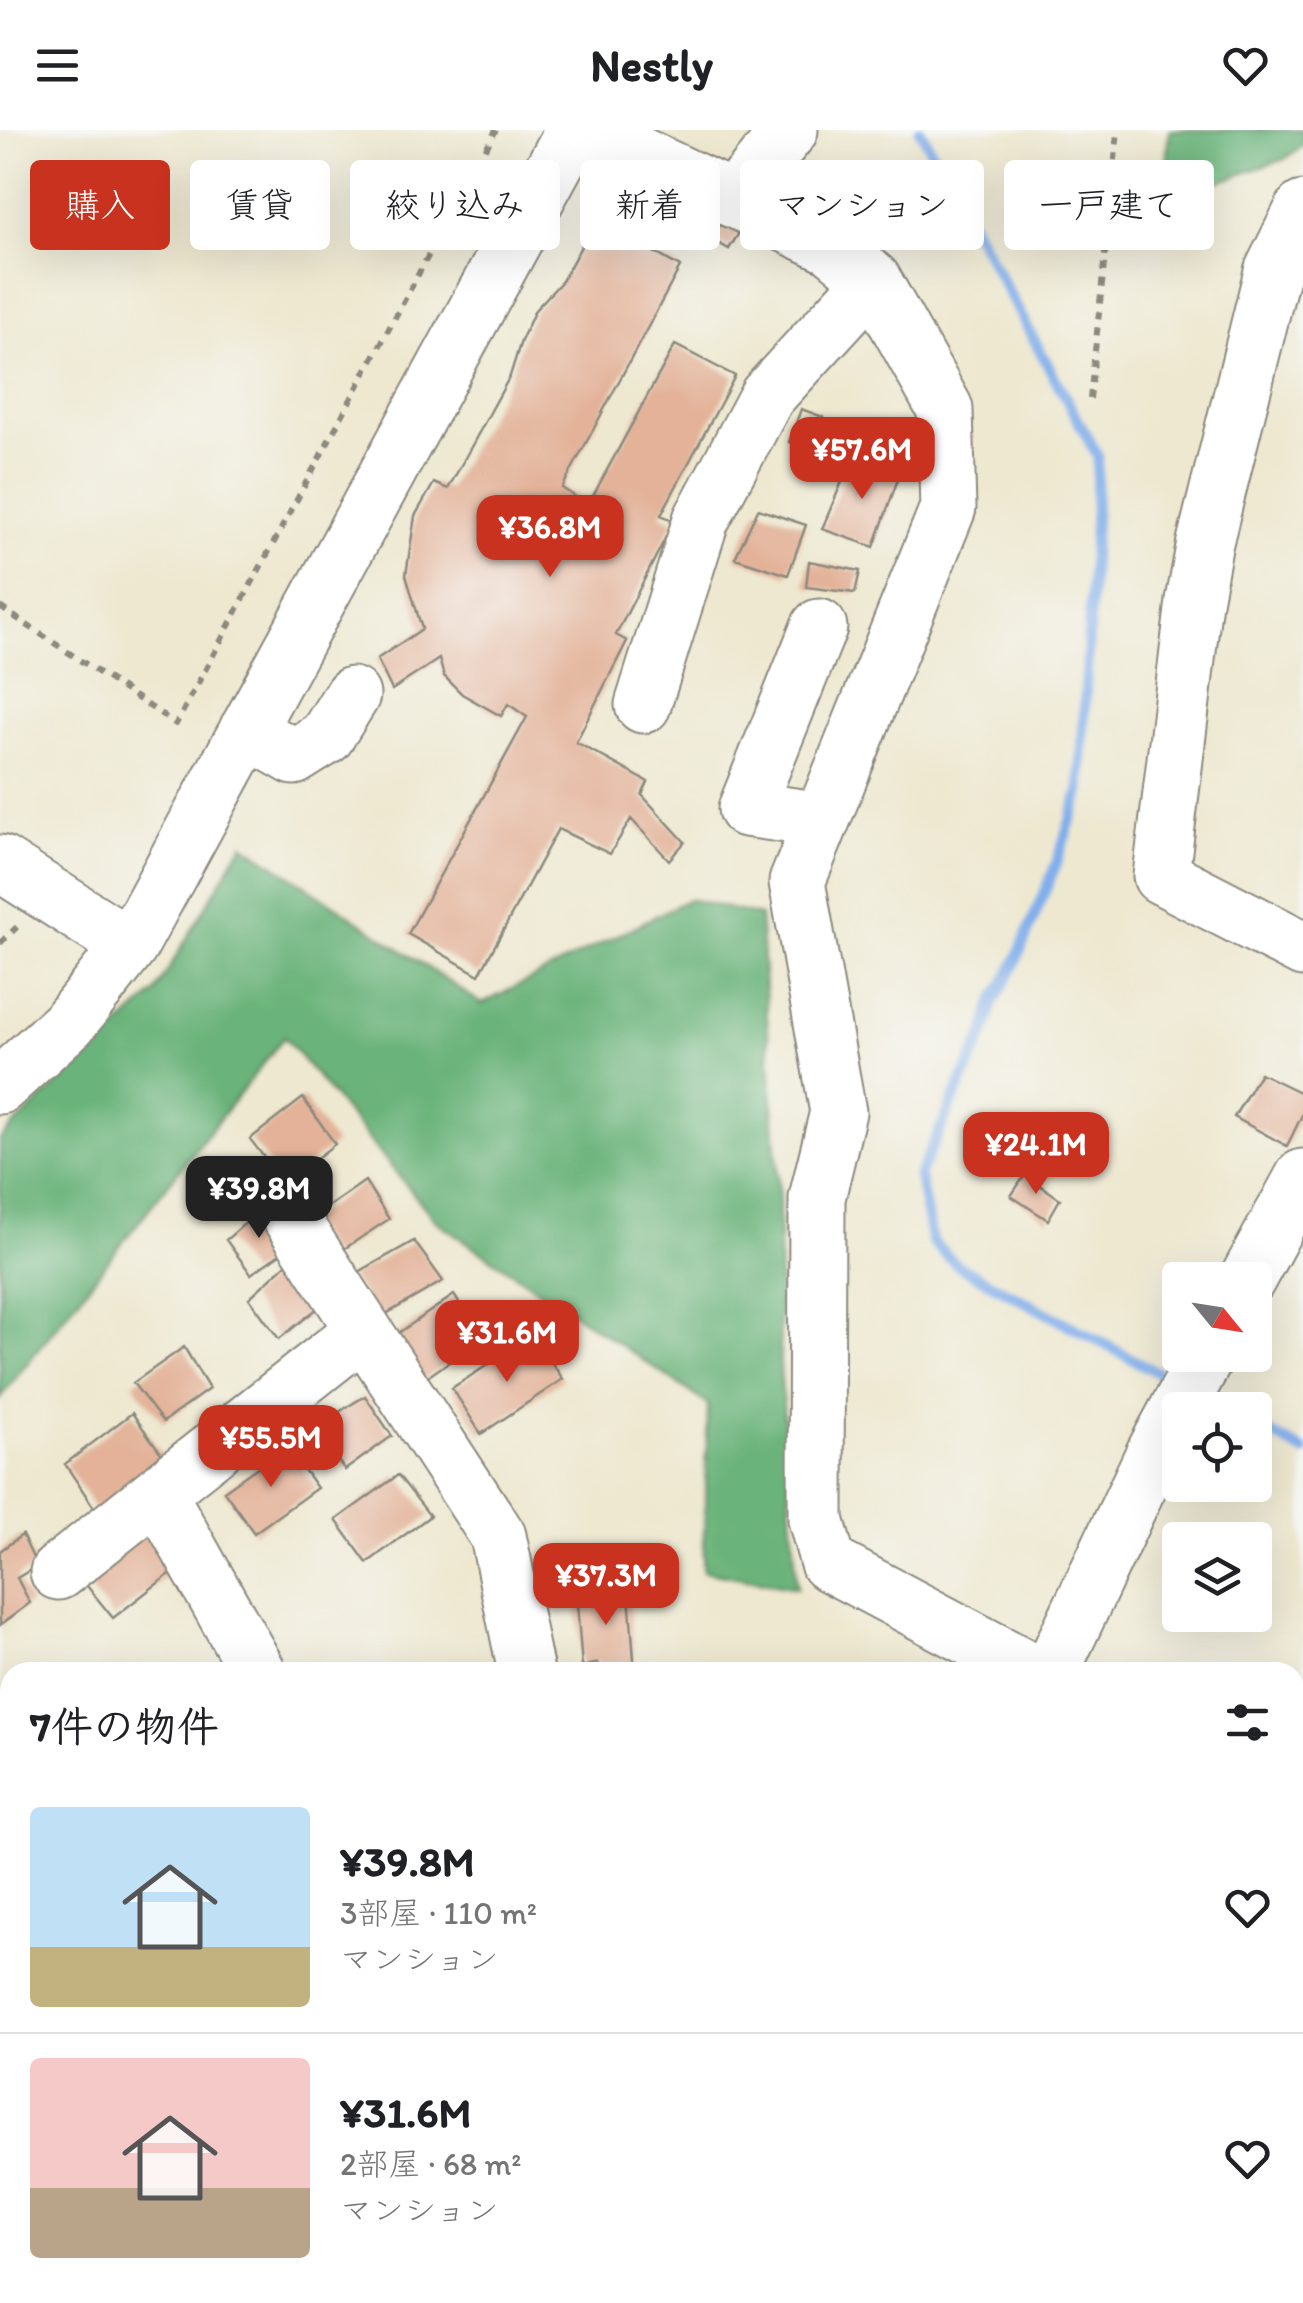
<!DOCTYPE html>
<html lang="ja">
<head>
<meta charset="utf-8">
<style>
	body { margin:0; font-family:Itim,"Klee One",sans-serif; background:#f2f2f2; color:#202124; height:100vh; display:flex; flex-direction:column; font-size:38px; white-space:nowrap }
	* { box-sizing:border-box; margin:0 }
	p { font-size:32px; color:#757577 }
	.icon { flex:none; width:55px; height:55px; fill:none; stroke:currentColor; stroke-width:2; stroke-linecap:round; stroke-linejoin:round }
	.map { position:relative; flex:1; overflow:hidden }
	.sheet { position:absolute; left:0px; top:1532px; width:1305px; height:642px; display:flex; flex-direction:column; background:#fff; border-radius:30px 30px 0 0; box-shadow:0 10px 40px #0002 }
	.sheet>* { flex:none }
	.hud { position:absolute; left:30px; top:30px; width:1245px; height:90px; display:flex; gap:20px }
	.needle { width:65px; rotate:120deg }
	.buttons { position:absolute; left:1162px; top:1132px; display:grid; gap:20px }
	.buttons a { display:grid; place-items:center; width:110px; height:110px; border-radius:10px; background:#fff; box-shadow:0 10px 40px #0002; font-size:50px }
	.price { position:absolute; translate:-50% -85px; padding:0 22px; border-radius:20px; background:#c8321e; color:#fff; font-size:32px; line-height:65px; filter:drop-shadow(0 2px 5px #0008) }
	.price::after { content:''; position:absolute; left:50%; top:60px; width:30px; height:22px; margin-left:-15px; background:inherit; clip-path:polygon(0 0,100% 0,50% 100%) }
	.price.on { background:#222; color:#fff }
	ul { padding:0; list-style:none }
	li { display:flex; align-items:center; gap:30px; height:250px; padding:0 30px }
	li+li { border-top:2px solid #e0e0e0 }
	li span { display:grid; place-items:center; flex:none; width:280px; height:200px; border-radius:10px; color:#555 }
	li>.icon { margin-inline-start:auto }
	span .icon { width:120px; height:120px; fill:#fffc; stroke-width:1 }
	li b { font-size:42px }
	h2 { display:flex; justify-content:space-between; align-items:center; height:120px; padding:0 30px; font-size:42px }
	.pill { padding:0 35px; border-radius:10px; background:#fff; box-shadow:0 10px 40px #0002; font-size:35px; line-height:90px }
	.pill.on { background:#c8321e; color:#fff }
	header { display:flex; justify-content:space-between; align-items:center; height:130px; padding:0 30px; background:#fff; font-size:45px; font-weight:700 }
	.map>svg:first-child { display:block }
	.forest { fill:#6ab37a; stroke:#4a6f52; stroke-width:2.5 }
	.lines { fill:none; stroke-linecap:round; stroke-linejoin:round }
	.stream { stroke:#81afeb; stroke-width:11 }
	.building { fill:#e3b299 }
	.minor-casing { stroke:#8c8a7e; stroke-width:59 }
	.path { stroke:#8c8a7e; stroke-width:6; stroke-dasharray:8 8; stroke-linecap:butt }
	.minor { stroke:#fff; stroke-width:55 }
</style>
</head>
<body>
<header><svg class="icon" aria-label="menu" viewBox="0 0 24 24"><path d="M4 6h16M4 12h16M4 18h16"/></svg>Nestly<svg class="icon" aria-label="heart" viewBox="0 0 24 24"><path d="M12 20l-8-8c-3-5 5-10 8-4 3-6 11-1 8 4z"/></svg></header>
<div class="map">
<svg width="1303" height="2173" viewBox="0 0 1303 2173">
	<rect width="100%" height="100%" fill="#f6f6f2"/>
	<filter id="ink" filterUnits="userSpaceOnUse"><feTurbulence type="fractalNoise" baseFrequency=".01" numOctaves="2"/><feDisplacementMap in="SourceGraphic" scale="20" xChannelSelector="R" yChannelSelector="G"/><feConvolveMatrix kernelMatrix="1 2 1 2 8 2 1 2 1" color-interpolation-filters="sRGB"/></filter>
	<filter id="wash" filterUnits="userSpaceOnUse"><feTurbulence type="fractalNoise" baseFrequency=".0048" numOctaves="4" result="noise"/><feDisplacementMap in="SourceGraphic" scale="40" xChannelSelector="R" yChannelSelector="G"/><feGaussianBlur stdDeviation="2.25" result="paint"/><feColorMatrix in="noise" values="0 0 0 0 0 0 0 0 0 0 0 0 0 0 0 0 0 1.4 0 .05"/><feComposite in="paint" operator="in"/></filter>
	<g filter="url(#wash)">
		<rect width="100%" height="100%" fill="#eee8d0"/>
		<path class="forest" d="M 1169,0 L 1303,0 L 1303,15 L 1285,29 L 1163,71 Z
			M 243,714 L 482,874 L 689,769 L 760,786 L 779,1063 L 780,1236 L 797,1458 L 703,1441 L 708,1274 L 436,1091 L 284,907 L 0,1268 L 0,1009 L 154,864 Z
			M 0,2016 L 10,2019 L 10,2165 L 273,2165 L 266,2173 L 0,2173 Z"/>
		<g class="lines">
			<path class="stream" d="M 920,0 L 1098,327 L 1080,662 L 1056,734 L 1013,838 L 993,873 L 986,900 L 919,1045 L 932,1112 L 957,1135 L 1175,1252
				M 1200,1265 L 1227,1280
				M 1255,1295 L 1303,1321"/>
		</g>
		<g id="blocks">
			<path class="building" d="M 673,67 L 739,103 L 729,119 L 663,83 Z
				M 596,89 L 680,137 L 562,358 L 588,375 L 675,215 L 735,246 L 661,385 L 674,391 L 616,505 L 627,511 L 576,612 L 648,652 L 642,665 L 685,712 L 669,730 L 631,689 L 610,724 L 558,699 L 479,845 L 408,804 L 527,587 L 508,574 L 501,586 L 462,564 L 444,546 L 439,529 L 392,560 L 377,529 L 422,499 L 406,445 L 415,386 L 434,353 L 448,359 L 510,246 L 521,211 L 535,180 L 562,151 Z
				M 801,279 L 823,287 L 811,317 L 789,312 Z
				M 852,328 L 900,343 L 874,417 L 822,399 Z
				M 758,379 L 806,395 L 788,445 L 735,428 Z
				M 809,431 L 860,441 L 855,463 L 806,457 Z
				M 1260,943 L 1303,964 L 1303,983 L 1287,1016 L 1234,987 Z
				M 303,968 L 335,1014 L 284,1053 L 250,1009 Z
				M 1025,1045 L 1060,1069 L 1048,1090 L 1011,1066 Z
				M 365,1051 L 389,1089 L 332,1127 L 309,1090 Z
				M 266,1075 L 293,1115 L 251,1144 L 226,1110 Z
				M 414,1111 L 443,1151 L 379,1188 L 350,1147 Z
				M 296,1125 L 328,1170 L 279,1209 L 249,1168 Z
				M 454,1165 L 482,1209 L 423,1250 L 394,1206 Z
				M 533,1206 L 563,1249 L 481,1304 L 452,1258 Z
				M 184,1217 L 209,1259 L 163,1292 L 133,1253 Z
				M 365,1266 L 392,1306 L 345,1340 L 313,1298 Z
				M 132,1283 L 166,1330 L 97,1382 L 65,1334 Z
				M 287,1316 L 317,1358 L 254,1403 L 224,1361 Z
				M 398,1345 L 430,1386 L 367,1433 L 336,1390 Z
				M 150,1401 L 175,1440 L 113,1488 L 83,1451 Z
				M 22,1405 L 37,1436 L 17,1448 L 30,1473 L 0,1495 L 0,1421 Z
				M 628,1452 L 635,1542 L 600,1542 L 598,1533 L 582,1537 L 576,1461 Z
				M 0,1880 L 10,1891 L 10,1958 L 0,1968 Z"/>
		</g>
	</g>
	<g filter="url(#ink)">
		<use href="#blocks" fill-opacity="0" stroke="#8c8a7e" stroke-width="2.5"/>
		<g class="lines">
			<g class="minor-casing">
				<path id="minor" d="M 587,0 L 832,116 L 873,150 L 945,279 L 948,378 L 797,752 L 838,982 L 817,1068 L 816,1389 L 828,1433 L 1034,1542
					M 733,70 L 790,0
					M 1303,79 L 1272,142 L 1205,412 L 1194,471 L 1161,746 L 1303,819
					M 819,497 L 746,679 L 822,690
					M 643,575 L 701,390 L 767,266 L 873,150
					M 247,600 L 294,627 L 326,607 L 352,565
					M 0,733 L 130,816
					M 0,956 L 69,893 L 130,816 L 574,0
					M 275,1064 L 498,1406 L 526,1542
					M 1247,1150 L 1303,1047
					M 158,1363 L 258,1542
					M 58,1442 L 364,1200
					M 1051,1542 L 1154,1323 L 1207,1225
					M 1295,1795 L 1303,1803
					M 0,1989 L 10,1978
					M 1295,2089 L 1303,2081
					M 507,2165 L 516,2173
					M 1214,2173 L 1222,2165
					M 1294,2173 L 1303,2164"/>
			</g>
			<path class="path" d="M 1090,269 L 1118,0
				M 0,477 L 176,594 L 496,0
				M 0,813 L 17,797"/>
			<use href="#minor" class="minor"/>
		</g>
	</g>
</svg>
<div class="buttons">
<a><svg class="needle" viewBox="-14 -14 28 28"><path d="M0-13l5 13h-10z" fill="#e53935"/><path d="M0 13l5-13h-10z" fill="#757577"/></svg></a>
<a><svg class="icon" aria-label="locate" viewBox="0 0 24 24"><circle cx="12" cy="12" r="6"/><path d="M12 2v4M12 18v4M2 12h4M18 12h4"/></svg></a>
<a><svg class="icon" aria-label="layers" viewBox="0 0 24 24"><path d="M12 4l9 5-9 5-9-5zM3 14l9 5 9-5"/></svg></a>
</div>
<b class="price" style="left:862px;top:372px">¥57.6M</b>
<b class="price" style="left:550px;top:450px">¥36.8M</b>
<b class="price" style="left:1036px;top:1067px">¥24.1M</b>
<b class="price on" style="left:259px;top:1111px">¥39.8M</b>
<b class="price" style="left:507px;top:1255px">¥31.6M</b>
<b class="price" style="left:271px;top:1360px">¥55.5M</b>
<b class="price" style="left:606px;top:1498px">¥37.3M</b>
<div class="hud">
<a class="pill on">購入</a>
<a class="pill">賃貸</a>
<a class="pill">絞り込み</a>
<a class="pill">新着</a>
<a class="pill">マンション</a>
<a class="pill">一戸建て</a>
</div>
<section class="sheet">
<h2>7件の物件<svg class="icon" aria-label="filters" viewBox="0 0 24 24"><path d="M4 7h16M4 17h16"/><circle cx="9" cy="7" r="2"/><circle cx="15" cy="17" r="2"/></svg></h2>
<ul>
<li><span style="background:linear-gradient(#bfe0f5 70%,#c2b280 0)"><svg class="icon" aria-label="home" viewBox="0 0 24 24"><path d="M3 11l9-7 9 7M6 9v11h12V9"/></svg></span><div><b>¥39.8M</b><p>3部屋 · 110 m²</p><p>マンション</p></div><svg class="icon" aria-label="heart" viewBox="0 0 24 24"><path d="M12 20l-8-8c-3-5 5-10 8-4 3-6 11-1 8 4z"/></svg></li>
<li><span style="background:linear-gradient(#f6c9c9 65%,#b9a48a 0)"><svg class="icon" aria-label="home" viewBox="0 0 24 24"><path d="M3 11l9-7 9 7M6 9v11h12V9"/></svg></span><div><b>¥31.6M</b><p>2部屋 · 68 m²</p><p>マンション</p></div><svg class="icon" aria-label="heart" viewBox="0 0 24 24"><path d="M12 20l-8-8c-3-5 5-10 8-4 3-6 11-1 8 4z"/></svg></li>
</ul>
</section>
</div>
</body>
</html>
